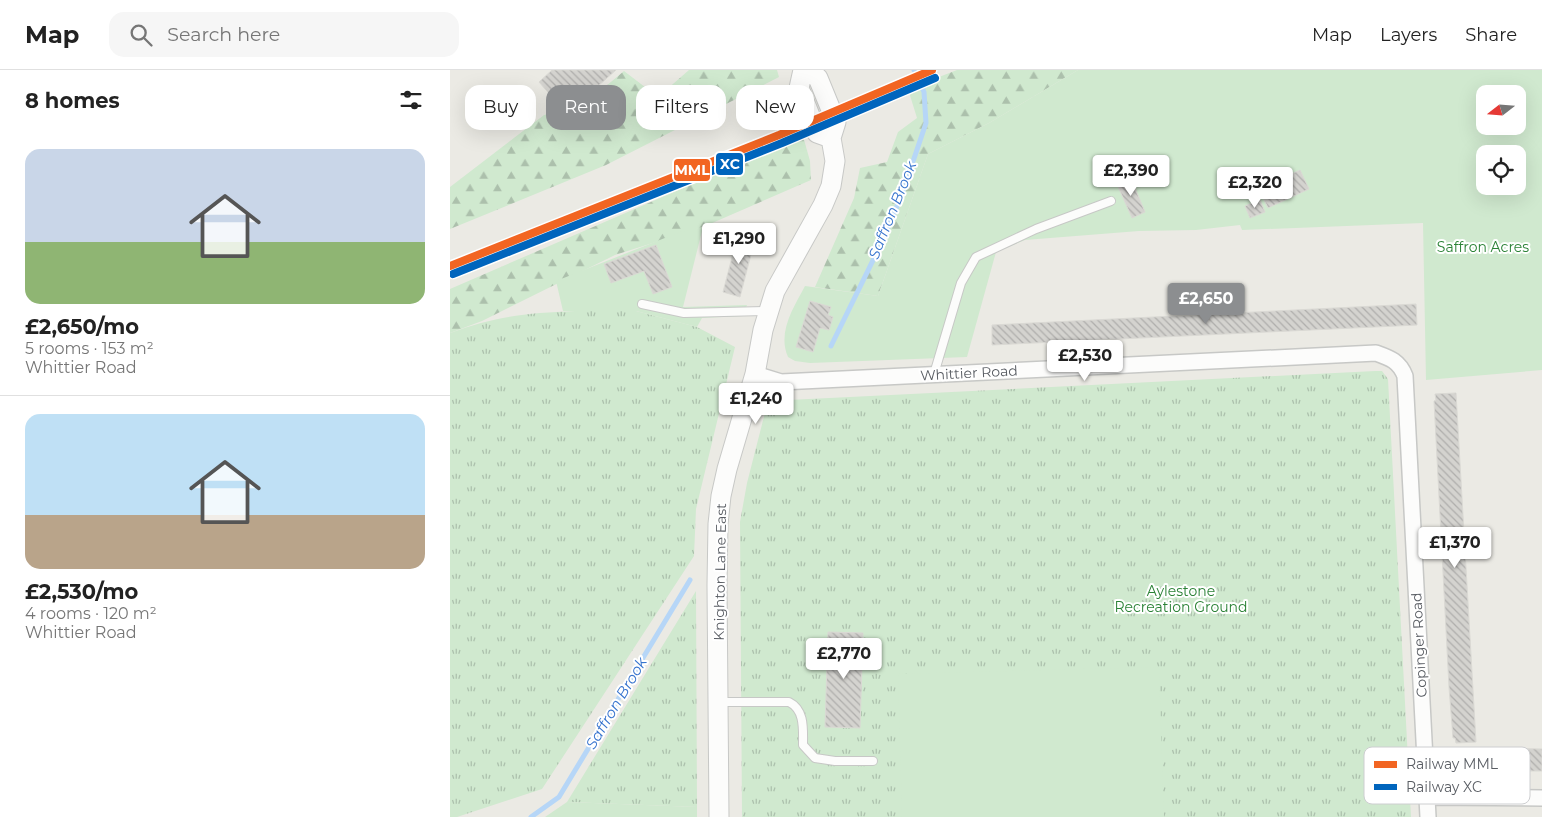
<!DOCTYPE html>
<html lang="en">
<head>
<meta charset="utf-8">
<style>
	body { margin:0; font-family:Montserrat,sans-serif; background:#f6f6f6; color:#222; height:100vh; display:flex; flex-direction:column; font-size:19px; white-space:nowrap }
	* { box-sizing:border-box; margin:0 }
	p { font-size:16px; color:#767676 }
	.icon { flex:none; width:28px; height:28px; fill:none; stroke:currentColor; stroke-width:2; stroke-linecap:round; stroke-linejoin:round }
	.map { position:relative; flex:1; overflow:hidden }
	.panel { display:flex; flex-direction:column; background:#fff; width:450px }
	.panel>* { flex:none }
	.guide { position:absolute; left:15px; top:15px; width:475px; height:45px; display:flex; gap:10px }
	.needle { width:32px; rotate:253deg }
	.fabs { position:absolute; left:1026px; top:15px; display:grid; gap:10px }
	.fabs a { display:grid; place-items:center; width:50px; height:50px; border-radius:10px; background:#fff; box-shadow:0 5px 20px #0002; font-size:25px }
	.price { position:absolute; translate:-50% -42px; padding:0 11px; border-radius:5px; background:#fff; color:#222; font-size:16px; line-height:32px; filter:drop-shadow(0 1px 2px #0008) }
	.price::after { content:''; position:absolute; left:50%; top:30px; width:15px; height:11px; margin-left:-8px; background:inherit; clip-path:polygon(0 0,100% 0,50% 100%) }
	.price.current { background:#8c8e90; color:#fff }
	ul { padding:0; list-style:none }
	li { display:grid; align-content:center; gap:10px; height:265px; padding:0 25px }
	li+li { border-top:1px solid #e0e0e0 }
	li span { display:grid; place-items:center; height:155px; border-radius:15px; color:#555 }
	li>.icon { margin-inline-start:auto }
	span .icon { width:90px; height:90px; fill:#fffc; stroke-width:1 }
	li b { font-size:21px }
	h2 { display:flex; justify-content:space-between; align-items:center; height:60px; padding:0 25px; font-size:21px }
	.pill { padding:0 18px; border-radius:15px; background:#fff; box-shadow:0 5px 20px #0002; font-size:18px; line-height:45px }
	.pill.current { background:#8c8e90; color:#fff }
	header { display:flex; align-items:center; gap:30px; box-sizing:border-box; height:70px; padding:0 25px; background:#fff; border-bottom:1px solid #e0e0e0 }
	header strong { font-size:24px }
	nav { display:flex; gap:28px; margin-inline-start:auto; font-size:18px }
	.search { width:350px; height:45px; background:#f6f6f6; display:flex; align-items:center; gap:12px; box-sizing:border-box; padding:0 18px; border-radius:15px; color:#767676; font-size:19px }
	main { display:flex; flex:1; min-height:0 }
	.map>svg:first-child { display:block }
	.grass { fill:url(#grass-tufts) }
	.forest { fill:url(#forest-firs) }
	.garden { fill:#d0e9cf; fill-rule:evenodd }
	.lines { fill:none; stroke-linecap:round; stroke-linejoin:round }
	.stream { stroke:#b6d6f7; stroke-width:5 }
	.building { fill:url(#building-back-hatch); stroke:#dad9d4 }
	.service-casing { stroke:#c7c8c6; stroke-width:10 }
	.minor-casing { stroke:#c7c8c6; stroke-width:18 }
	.tertiary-casing { stroke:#c7c8c6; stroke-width:21 }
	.service { stroke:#fcfcfb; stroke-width:8 }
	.minor { stroke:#fcfcfb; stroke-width:15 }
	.tertiary { stroke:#fcfcfb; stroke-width:19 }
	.rail-1-casing { stroke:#fff; stroke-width:11 }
	.rail-2-casing { stroke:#fff; stroke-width:11 }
	.rail-1 { stroke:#f26522; stroke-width:8 }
	.rail-2 { stroke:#0065bd; stroke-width:8 }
	.labels { text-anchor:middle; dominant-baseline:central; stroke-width:4; stroke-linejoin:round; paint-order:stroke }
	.park-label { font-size:14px; fill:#2b8236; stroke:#fff }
	.street-label { font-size:14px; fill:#595d63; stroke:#fff }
	.water-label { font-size:15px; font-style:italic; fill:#3774ce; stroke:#fff }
	.key { fill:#fff; stroke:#cdced0; stroke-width:1 }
	.key-label { font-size:14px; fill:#595d63 }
	.line-badge { stroke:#fff; stroke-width:2 }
	.badge-label { font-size:14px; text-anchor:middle; font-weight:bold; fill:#fff }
</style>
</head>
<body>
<header>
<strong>Map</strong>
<div class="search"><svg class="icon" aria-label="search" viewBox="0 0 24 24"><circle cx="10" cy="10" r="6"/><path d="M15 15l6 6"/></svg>Search here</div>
<nav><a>Map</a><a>Layers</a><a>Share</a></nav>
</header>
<main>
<section class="panel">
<h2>8 homes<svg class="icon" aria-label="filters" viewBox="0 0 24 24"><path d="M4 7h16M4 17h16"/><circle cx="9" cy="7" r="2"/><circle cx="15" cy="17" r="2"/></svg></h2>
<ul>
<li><span style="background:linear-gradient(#c9d6e8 60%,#8fb573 0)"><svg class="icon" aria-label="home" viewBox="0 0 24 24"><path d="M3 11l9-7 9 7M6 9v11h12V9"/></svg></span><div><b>£2,650/mo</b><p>5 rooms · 153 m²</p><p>Whittier Road</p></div></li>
<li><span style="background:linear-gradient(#bfe0f5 65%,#b9a48a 0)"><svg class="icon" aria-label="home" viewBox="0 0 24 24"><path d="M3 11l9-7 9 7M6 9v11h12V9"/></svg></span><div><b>£2,530/mo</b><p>4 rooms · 120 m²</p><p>Whittier Road</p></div></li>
</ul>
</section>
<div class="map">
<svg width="1092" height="747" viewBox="0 0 1092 747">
	<defs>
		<pattern id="grass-tufts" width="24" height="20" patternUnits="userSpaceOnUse" patternTransform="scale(1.25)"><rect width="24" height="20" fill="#d0e9cf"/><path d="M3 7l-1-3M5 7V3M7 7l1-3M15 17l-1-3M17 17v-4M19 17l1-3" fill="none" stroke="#acc0ac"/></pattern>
		<pattern id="forest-firs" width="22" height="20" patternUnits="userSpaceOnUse" patternTransform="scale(1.25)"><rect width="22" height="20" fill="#d0e9cf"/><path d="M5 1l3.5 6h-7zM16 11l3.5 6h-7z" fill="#acc0ac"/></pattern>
		<pattern id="building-back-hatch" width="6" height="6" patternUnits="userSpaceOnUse" patternTransform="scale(1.25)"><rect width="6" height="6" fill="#d4d3cf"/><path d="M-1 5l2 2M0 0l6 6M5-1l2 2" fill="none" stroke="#afaeac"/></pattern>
	</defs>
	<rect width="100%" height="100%" fill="#ebeae4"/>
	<path class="grass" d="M 125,241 L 186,241 L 247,257 L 285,277 L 246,439 L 244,486 L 92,719 L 7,747 L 0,747 L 0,263 C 45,246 78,243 125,241 Z
		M 925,301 L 932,301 L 938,309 L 961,747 L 292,747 L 290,452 L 297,413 L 318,331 Z
		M 246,521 L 247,737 L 117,732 Z"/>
	<path class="forest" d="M 239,0 L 327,0 L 329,7 L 156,95 L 0,159 L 0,117 L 94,45 L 131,37 L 174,1 L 208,27 Z
		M 507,0 L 628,0 L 539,53 L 478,84 L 428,226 L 365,217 L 404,128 L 410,98 L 437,92 L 448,62 L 467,48 L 458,19 Z
		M 353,66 L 360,91 L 361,110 L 253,157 L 165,185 L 32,251 L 0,263 L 0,219 Z"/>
	<path class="garden" d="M 628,0 L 1092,0 L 1092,300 L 976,310 L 973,153 L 792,160 L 790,155 L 746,160 L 689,161 L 575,170 L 546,182 L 517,287 L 360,293 L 345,291 L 338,287 C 327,262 344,237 355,216 L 428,226 L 478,84 L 539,53 ZM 1035,24 L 1068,24 L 1068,56 L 1035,56 ZM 1035,84 L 1068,84 L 1068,116 L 1035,116 Z
		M 253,157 L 233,237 L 297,235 L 293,246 L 252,248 L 247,257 L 186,241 L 113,241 L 106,211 L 230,162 Z
		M 709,597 L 714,747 L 452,747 L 448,604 Z
		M 117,732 L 247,737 L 247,747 L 95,747 Z"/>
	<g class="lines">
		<path class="stream" d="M 381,276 L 430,176 L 451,127 L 476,53 L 474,22 L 464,0
			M 81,747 L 109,727 L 240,510"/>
	</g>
	<path class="building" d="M 102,0 L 166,0 L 130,32 L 125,25 L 111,37 L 89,12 Z
		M 850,100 L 859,119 L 818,138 L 809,119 Z
		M 680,106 L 695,142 L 682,148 L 666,112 Z
		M 810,130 L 815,142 L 800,148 L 795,136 Z
		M 288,164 L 305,169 L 290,227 L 273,222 Z
		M 206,175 L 222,217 L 203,224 L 194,201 L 161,213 L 154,194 Z
		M 360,231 L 381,237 L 378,245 L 383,247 L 379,260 L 370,258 L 363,282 L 346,277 Z
		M 966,234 L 967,255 L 542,275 L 542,255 Z
		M 1006,323 L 1026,672 L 1006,673 L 1005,668 L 1003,668 L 999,617 L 984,331 L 986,330 L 985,324 Z
		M 378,562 L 413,563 L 410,658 L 375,657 Z
		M 1042,678 L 1092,679 L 1092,701 L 1047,701 L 1047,699 L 1042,699 Z"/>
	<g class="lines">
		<g class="service-casing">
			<path id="service" d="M 192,234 L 234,243 L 318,241
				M 484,304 L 511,213 L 526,187 L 586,159 L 661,131
				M 268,632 L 339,632 C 355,640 353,659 353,675 L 365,688 L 385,691 L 423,691"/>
		</g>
		<g class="minor-casing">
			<path id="minor" d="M 305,304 L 331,312 L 926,283 C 940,288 949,291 955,306 L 978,747
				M 977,727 L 1092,728"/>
		</g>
		<g class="tertiary-casing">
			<path id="tertiary" d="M 353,0 L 349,18 L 367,63 L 381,68
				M 269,747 L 267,515 L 268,454 L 271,426 L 277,399 L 305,304 L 313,260 L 325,221 L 373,135 L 381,116 L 385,91 L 381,68 L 386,52 L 368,8 L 356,0"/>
		</g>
		<use href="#service" class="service"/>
		<use href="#minor" class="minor"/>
		<use href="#tertiary" class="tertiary"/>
		<g class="rail-1-casing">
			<path id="rail-1" d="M 0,196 L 329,65 L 482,0"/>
		</g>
		<g class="rail-2-casing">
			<path id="rail-2" d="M 3,204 L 332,73 L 485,8"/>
		</g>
		<use href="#rail-1" class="rail-1"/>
		<use href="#rail-2" class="rail-2"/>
	</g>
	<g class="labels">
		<g class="park-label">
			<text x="1033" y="177">Saffron Acres</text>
			<text x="731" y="521">Aylestone<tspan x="731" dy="16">Recreation Ground</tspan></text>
		</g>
		<g class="street-label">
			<text transform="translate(519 303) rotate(-3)">Whittier Road</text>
			<text transform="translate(270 502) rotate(-89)">Knighton Lane East</text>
			<text transform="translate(969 575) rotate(-93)">Copinger Road</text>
		</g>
		<g class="water-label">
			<text transform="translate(442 140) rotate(-68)">Saffron Brook</text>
			<text transform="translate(166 633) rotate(-59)">Saffron Brook</text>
		</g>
	</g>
	<rect x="914" y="677" width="166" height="57" rx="8" class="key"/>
	<rect x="924" y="691" width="23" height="7" fill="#f26522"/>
	<rect x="924" y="714" width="23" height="6" fill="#0065bd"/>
	<g class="key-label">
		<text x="956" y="699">Railway MML</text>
		<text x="956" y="722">Railway XC</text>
	</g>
	<g class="line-badge">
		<rect x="265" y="82" width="29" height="24" rx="5" fill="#0065bd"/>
		<rect x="223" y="88" width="38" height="24" rx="5" fill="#f26522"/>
	</g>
	<g class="badge-label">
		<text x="280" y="99">XC</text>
		<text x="242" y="105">MML</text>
	</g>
</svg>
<div class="fabs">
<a><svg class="needle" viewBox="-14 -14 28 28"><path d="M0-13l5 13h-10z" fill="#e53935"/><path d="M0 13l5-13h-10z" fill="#767676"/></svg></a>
<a><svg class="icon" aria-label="locate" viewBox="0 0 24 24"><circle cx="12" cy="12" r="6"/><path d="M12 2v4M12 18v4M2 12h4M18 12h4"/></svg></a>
</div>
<b class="price" style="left:681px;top:127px">£2,390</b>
<b class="price" style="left:805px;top:139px">£2,320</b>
<b class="price" style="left:289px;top:195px">£1,290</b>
<b class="price current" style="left:756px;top:255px">£2,650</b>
<b class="price" style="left:635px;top:312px">£2,530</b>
<b class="price" style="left:306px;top:355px">£1,240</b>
<b class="price" style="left:1005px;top:499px">£1,370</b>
<b class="price" style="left:394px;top:610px">£2,770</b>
<div class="guide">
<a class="pill">Buy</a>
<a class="pill current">Rent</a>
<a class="pill">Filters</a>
<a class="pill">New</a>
</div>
</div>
</main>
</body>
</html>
